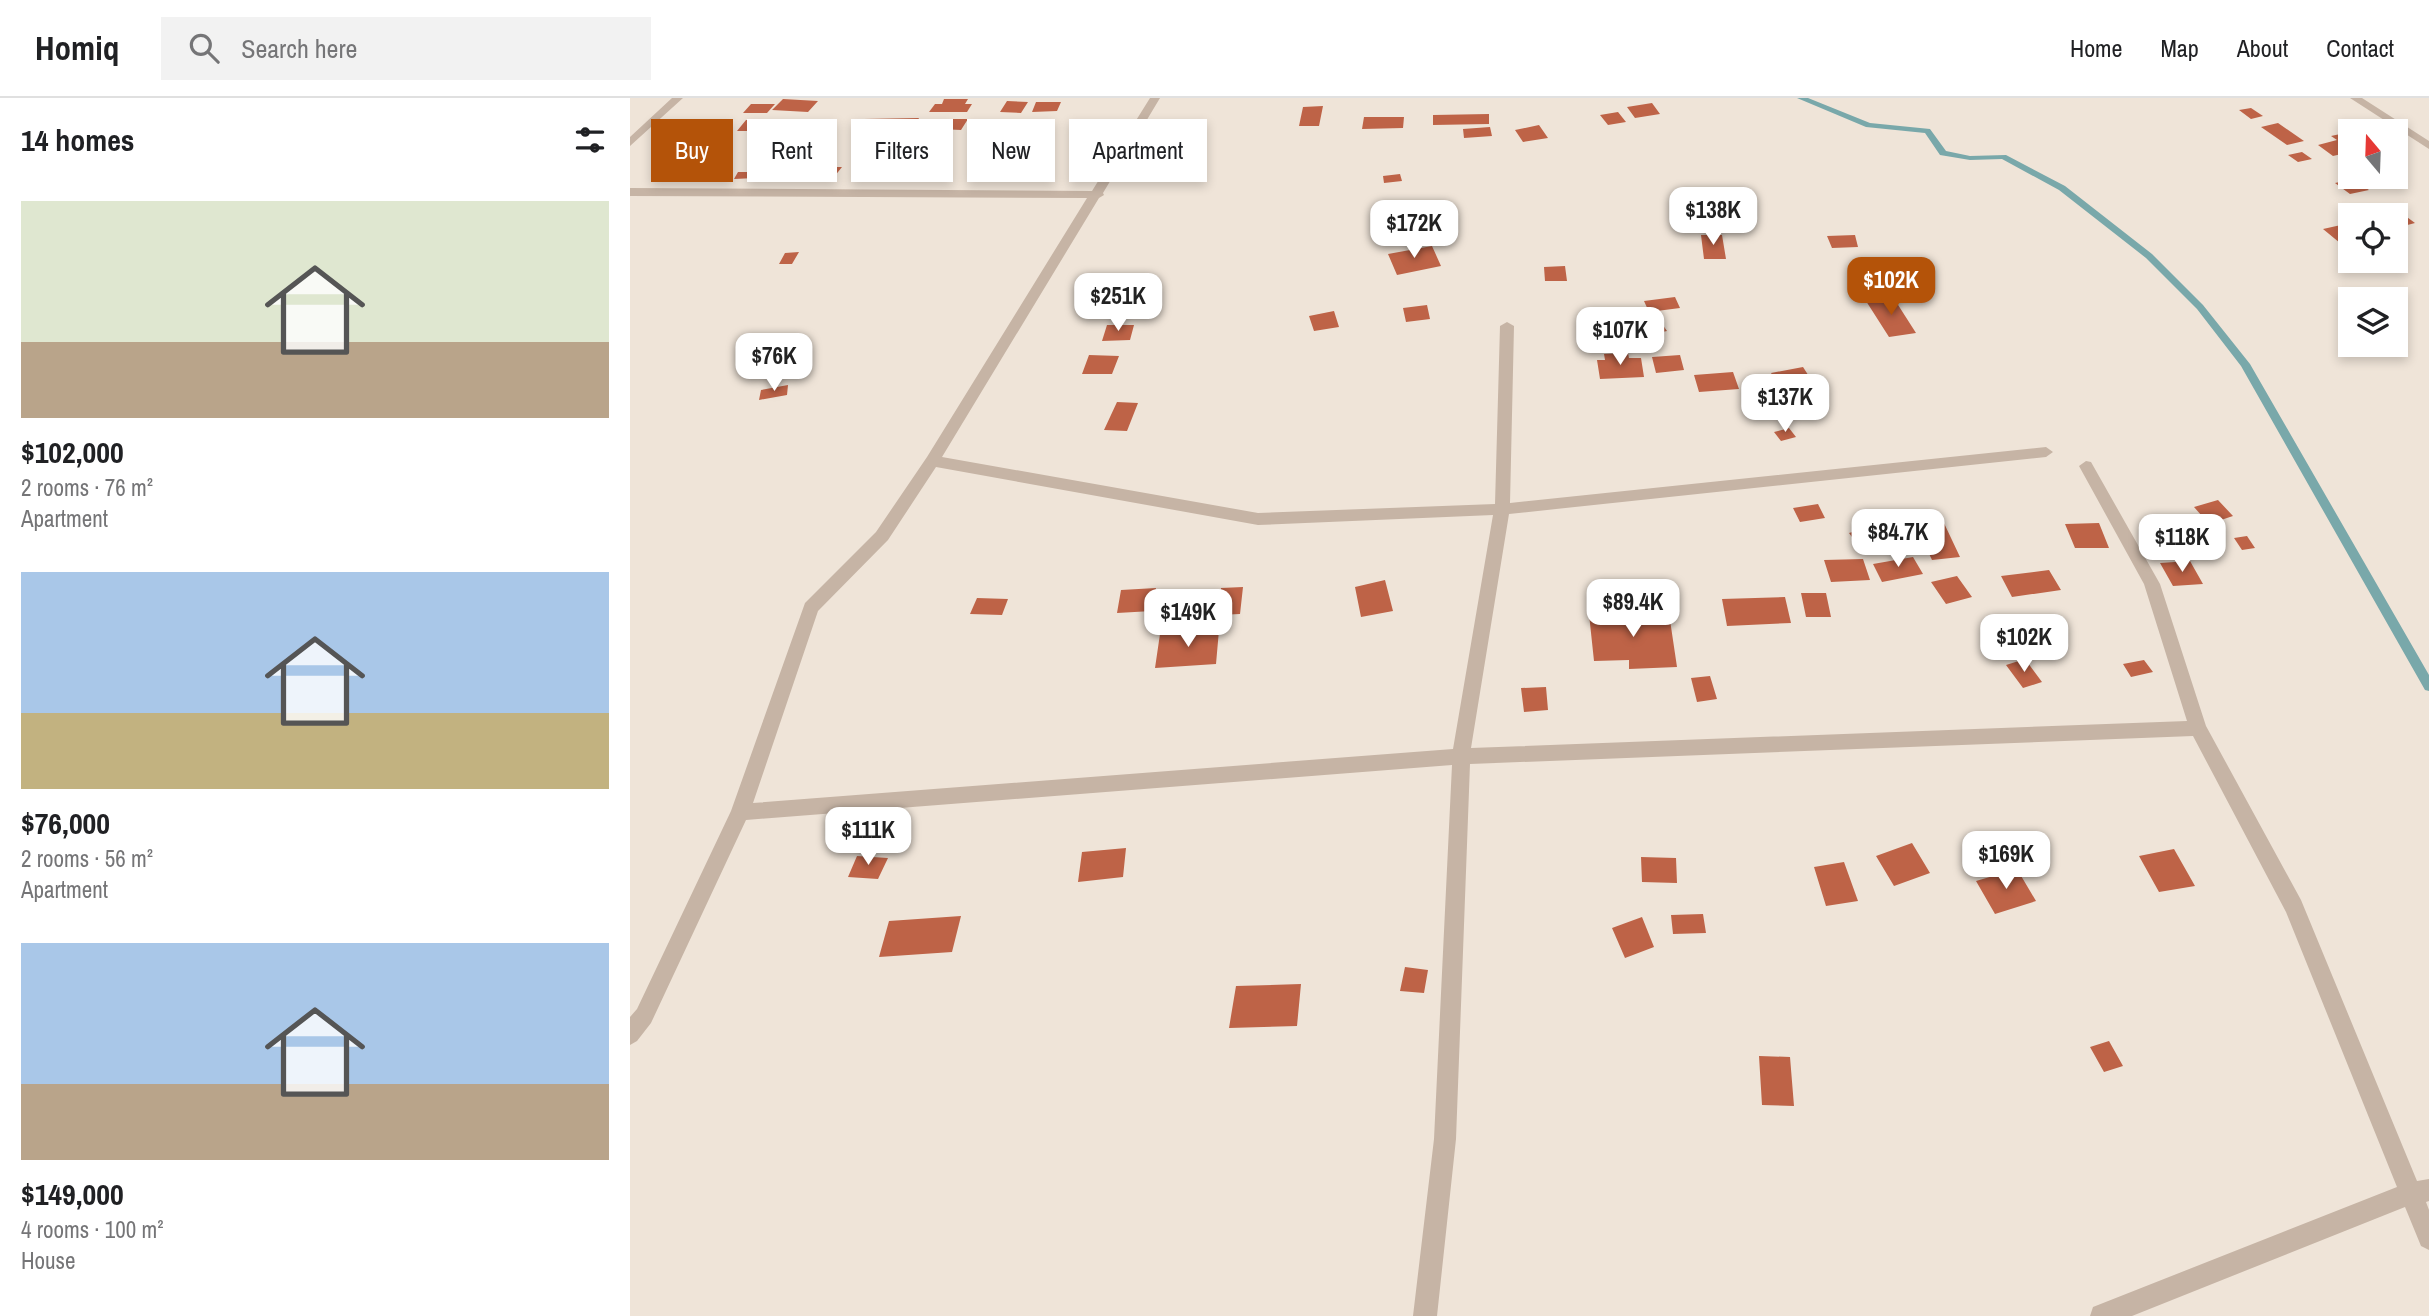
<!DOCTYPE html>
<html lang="en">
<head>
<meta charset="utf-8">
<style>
	body { margin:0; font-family:"Archivo Narrow",sans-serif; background:#f2f2f2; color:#202124; height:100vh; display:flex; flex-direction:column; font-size:26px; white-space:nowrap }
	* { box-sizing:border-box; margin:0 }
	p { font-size:23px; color:#757577 }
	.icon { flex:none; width:38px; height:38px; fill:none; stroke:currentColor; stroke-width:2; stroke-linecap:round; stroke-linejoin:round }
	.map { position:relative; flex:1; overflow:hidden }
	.sheet { display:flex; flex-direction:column; background:#fff; width:630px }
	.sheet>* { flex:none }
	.banner { position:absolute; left:21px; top:21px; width:665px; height:63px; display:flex; gap:14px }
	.needle { width:46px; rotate:341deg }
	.tools { position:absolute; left:1708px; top:21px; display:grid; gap:14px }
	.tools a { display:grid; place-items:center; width:70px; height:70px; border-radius:0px; background:#fff; box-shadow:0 4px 10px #0003; font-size:35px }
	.price { position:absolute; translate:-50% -60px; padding:0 16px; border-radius:14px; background:#fff; color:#222; font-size:23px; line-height:46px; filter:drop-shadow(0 2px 4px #0008) }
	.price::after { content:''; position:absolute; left:50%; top:42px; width:21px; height:16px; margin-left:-10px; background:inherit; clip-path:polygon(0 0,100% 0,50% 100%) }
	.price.on { background:#b45309; color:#fff }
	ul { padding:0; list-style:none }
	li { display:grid; align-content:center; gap:14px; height:371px; padding:0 21px }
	li span { display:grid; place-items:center; height:217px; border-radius:0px; color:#555 }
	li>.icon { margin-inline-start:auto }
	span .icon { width:126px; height:126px; fill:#fffc; stroke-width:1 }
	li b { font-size:30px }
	h2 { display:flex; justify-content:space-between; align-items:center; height:84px; padding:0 21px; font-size:30px }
	.chip { padding:0 24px; border-radius:0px; background:#fff; box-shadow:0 4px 10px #0003; font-size:24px; line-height:63px }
	.chip.on { background:#b45309; color:#fff }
	header { display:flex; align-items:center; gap:42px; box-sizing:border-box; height:98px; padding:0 35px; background:#fff; border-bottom:2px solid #e0e0e0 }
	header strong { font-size:33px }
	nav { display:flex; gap:38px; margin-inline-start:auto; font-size:24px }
	.search { width:490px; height:63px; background:#f2f2f2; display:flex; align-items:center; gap:18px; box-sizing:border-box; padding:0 24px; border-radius:0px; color:#757577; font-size:26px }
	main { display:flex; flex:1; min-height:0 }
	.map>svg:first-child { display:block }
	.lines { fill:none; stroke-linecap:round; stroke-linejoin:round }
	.stream { fill:#79a8aa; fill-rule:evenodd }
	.building { fill:#be6347 }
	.minor { fill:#c6b4a5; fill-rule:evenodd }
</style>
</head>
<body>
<header>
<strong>Homiq</strong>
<div class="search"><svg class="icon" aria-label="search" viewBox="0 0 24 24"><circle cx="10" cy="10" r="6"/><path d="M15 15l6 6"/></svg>Search here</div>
<nav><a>Home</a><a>Map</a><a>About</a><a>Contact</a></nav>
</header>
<main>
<section class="sheet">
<h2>14 homes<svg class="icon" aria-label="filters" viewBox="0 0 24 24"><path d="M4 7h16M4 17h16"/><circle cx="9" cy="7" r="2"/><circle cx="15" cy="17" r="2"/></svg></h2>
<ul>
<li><span style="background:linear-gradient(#dfe7d0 65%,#b9a48a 0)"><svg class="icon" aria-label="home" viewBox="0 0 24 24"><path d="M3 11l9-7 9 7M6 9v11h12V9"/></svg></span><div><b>$102,000</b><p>2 rooms · 76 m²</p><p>Apartment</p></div></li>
<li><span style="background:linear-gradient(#a9c7e8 65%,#c2b280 0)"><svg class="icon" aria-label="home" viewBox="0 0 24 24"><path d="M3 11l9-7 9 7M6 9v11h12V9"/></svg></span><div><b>$76,000</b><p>2 rooms · 56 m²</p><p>Apartment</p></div></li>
<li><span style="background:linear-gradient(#a9c7e8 65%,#b9a48a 0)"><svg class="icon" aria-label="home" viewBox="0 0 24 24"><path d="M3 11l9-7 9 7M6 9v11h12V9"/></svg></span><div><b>$149,000</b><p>4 rooms · 100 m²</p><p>House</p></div></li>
</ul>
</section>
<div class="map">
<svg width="1799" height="1218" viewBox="0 0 1799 1218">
	<rect width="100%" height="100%" fill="#efe4d8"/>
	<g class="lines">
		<path class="stream" d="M 1167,0 L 1178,0 L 1240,25 L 1300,31 L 1316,53 L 1340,58 L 1376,57 L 1435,88 L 1522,156 L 1573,207 L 1620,266 L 1799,577 L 1799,593 L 1795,592 L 1611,268 L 1567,211 L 1516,160 L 1429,92 L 1372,61 L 1340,62 L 1310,57 L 1295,35 L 1236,29 Z"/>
	</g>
	<path class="building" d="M 153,1 L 188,3 L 178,14 L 142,12 Z
		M 314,1 L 338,1 L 335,6 L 342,6 L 337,14 L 299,14 L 305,6 L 312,6 Z
		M 377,3 L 398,4 L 391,15 L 370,14 Z
		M 406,4 L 431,4 L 427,13 L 402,14 Z
		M 1022,5 L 1030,16 L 1005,20 L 997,9 Z
		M 121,6 L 145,6 L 137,15 L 113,15 Z
		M 693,8 L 689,28 L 669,28 L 673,9 Z
		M 1621,10 L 1633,18 L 1621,21 L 1609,12 Z
		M 988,14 L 996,24 L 978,27 L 970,17 Z
		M 859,16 L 859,26 L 803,27 L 803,17 Z
		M 734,19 L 774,19 L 773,30 L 732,31 Z
		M 289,20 L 282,33 L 266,34 L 262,40 L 238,40 L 241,35 L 226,36 L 234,21 Z
		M 316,21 L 338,21 L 331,32 L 309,31 Z
		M 116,22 L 139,22 L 131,33 L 107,33 Z
		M 1648,25 L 1674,43 L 1657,47 L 1631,29 Z
		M 909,27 L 918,40 L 893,44 L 885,32 Z
		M 860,29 L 862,38 L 834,40 L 833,31 Z
		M 1715,35 L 1720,39 L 1720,54 L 1703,58 L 1688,47 L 1707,42 L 1701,38 Z
		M 323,39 L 312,63 L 288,63 L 300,40 Z
		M 1672,54 L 1682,61 L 1668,64 L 1658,57 Z
		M 194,69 L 212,69 L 204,79 L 187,78 Z
		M 108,74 L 130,74 L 125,80 L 104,81 Z
		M 770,76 L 772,83 L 754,85 L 753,78 Z
		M 1723,81 L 1739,92 L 1720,96 L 1705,85 Z
		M 1766,111 L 1785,125 L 1766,130 L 1766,117 L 1746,117 Z
		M 1720,125 L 1720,142 L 1710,145 L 1693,131 Z
		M 1071,137 L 1092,137 L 1096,161 L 1074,161 Z
		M 1225,137 L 1228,149 L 1202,150 L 1197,138 Z
		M 802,148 L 811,168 L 767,177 L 758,156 Z
		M 169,154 L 162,166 L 149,166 L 155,155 Z
		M 935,168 L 937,183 L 915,183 L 914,169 Z
		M 1045,199 L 1050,210 L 1019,214 L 1014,203 Z
		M 1263,199 L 1286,235 L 1259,239 L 1236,203 Z
		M 797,207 L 800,221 L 776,224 L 773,210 Z
		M 704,213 L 709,229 L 684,233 L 679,218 Z
		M 989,216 L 992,232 L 970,233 L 966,218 Z
		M 1028,220 L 1037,233 L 1009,239 L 1000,226 Z
		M 477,227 L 504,227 L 500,242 L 472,243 Z
		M 998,255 L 999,260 L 1011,260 L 1014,279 L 970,281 L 967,262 L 975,262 L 974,256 Z
		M 459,257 L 489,258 L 482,276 L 452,276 Z
		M 1050,257 L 1054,272 L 1026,275 L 1022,259 Z
		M 1173,269 L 1182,283 L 1150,290 L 1141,275 Z
		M 1103,274 L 1109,291 L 1069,294 L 1064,277 Z
		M 158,287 L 157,297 L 129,302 L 131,292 Z
		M 487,304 L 508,305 L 497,333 L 474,332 Z
		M 1159,330 L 1166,339 L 1151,343 L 1144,334 Z
		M 1588,402 L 1603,418 L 1579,426 L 1564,409 Z
		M 1188,406 L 1195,420 L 1170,424 L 1163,410 Z
		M 1313,423 L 1330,459 L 1302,462 L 1285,426 Z
		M 1469,425 L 1479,450 L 1445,450 L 1435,426 Z
		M 1233,431 L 1239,439 L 1225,443 L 1219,435 Z
		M 1617,438 L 1625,450 L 1612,452 L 1604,440 Z
		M 1283,459 L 1293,476 L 1252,484 L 1243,466 Z
		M 1233,461 L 1240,482 L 1201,484 L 1194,462 Z
		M 1560,463 L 1573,486 L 1543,488 L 1530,465 Z
		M 1419,472 L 1431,492 L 1382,499 L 1371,478 Z
		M 1327,478 L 1342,499 L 1316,506 L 1301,484 Z
		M 755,482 L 763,513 L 731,519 L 725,489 Z
		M 613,489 L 610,516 L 588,517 L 591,490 Z
		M 526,490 L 522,513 L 487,515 L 491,492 Z
		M 1171,495 L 1196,495 L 1201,519 L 1176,519 Z
		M 1155,499 L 1161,525 L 1097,528 L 1092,501 Z
		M 347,500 L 378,501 L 372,517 L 340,516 Z
		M 1029,513 L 1030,523 L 1040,522 L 1047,569 L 999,571 L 999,562 L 964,563 L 959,516 Z
		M 589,532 L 586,566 L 525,570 L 530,536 Z
		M 1386,537 L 1398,554 L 1380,559 L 1368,542 Z
		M 1395,561 L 1412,584 L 1393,590 L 1376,567 Z
		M 1514,562 L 1523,574 L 1501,579 L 1493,566 Z
		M 1080,578 L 1087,601 L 1067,604 L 1061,580 Z
		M 916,589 L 918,612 L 894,614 L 891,590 Z
		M 1282,745 L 1300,775 L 1264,788 L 1246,758 Z
		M 496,750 L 493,779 L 448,784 L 452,754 Z
		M 1544,751 L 1565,788 L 1529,794 L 1509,758 Z
		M 227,758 L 258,760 L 248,781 L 218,779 Z
		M 1011,759 L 1046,760 L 1047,785 L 1012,784 Z
		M 1214,764 L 1228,803 L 1196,808 L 1184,769 Z
		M 1387,771 L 1406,803 L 1365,816 L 1346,783 Z
		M 1073,816 L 1076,835 L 1043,836 L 1041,817 Z
		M 331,818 L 322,854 L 249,859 L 259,823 Z
		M 1012,819 L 1024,849 L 995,860 L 982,830 Z
		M 775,869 L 798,872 L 794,895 L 770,893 Z
		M 671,886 L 667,928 L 599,930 L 606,888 Z
		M 1479,943 L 1493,968 L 1474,974 L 1460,949 Z
		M 1129,958 L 1160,959 L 1164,1008 L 1132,1007 Z"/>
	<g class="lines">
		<path class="minor" d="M 42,0 L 53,0 L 0,48 L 0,39 Z
			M 520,0 L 530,0 L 473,95 L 474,97 L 469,100 L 312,359 L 628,415 L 865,406 L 870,228 L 877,224 L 884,228 L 880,405 L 1416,349 L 1423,354 L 1416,359 L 879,416 L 841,650 L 1557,623 L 1514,486 L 1449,368 L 1456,363 L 1461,364 L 1530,486 L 1576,628 L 1671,802 L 1787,1083 L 1799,1081 L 1799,1103 L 1796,1104 L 1799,1112 L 1799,1152 L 1791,1148 L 1775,1109 L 1502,1218 L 1460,1218 L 1463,1209 L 1767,1089 L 1656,814 L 1563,638 L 840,666 L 826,1041 L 807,1218 L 783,1218 L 804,1041 L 822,667 L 116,722 L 21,925 L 7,943 L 0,947 L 0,919 L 7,911 L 101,713 L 175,505 L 246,434 L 297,359 L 457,100 L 0,98 L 0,90 L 462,93 ZM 306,369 L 628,427 L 863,417 L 823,651 L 123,705 L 188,513 L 258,442 Z
			M 1720,0 L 1732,0 L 1799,43 L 1799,51 Z"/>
	</g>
</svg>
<div class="tools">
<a><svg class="needle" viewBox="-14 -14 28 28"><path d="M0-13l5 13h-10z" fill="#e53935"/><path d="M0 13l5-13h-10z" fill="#757577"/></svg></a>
<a><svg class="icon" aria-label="locate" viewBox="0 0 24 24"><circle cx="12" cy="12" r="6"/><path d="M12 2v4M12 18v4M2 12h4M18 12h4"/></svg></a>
<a><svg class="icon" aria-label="layers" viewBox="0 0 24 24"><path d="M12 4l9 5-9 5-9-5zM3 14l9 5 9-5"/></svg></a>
</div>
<b class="price" style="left:1083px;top:149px">$138K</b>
<b class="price" style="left:784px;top:162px">$172K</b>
<b class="price on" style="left:1261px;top:219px">$102K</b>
<b class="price" style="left:488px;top:235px">$251K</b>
<b class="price" style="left:990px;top:269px">$107K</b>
<b class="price" style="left:144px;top:295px">$76K</b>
<b class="price" style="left:1155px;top:336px">$137K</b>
<b class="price" style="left:1268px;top:471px">$84.7K</b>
<b class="price" style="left:1552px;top:476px">$118K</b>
<b class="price" style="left:1003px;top:541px">$89.4K</b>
<b class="price" style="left:558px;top:551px">$149K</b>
<b class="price" style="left:1394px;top:576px">$102K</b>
<b class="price" style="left:238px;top:769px">$111K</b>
<b class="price" style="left:1376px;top:793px">$169K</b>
<div class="banner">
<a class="chip on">Buy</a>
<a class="chip">Rent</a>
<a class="chip">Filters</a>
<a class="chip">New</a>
<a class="chip">Apartment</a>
</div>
</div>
</main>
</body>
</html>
